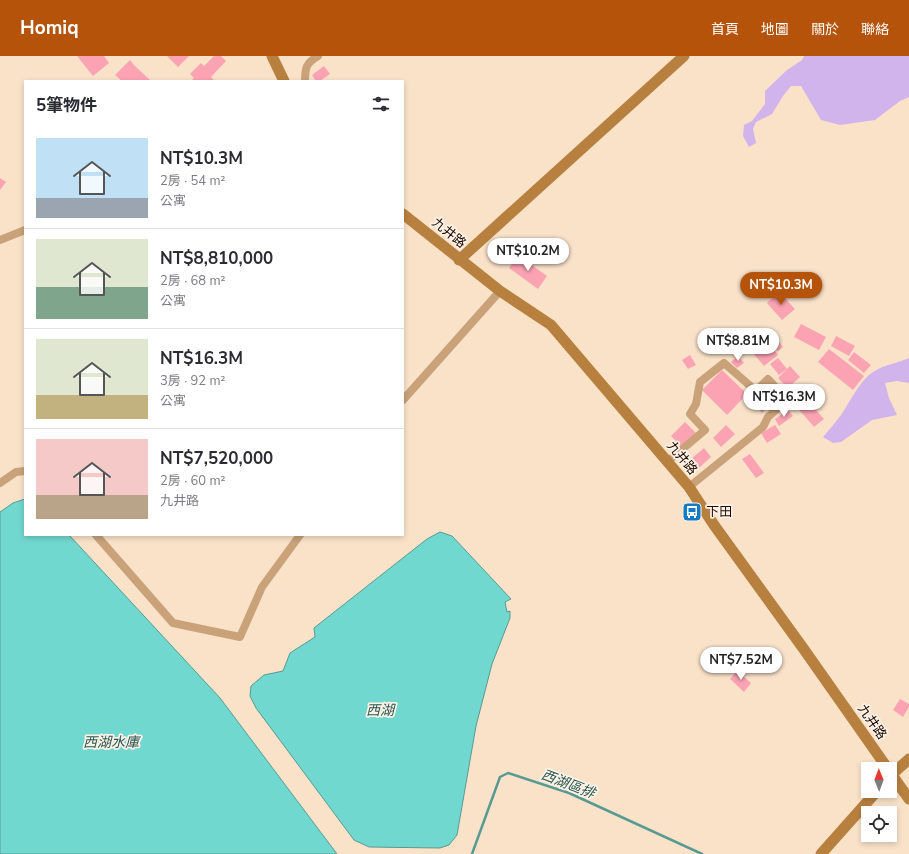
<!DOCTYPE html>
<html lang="zh-TW">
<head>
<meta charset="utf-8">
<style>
	body { margin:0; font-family:"Nunito Sans","Noto Sans TC",sans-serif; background:#f7f7f7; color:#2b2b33; height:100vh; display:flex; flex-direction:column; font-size:15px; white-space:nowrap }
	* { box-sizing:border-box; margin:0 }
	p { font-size:13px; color:#7c7c81 }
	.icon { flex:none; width:22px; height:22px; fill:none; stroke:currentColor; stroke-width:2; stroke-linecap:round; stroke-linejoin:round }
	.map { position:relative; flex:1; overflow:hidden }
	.drawer { position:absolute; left:24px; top:24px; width:380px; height:456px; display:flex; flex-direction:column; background:#fff; border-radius:0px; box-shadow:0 2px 6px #0003 }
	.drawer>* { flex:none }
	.needle { width:26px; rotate:359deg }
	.buttons { position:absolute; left:861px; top:706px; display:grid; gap:8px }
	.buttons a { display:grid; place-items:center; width:36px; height:36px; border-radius:0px; background:#fff; box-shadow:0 2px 6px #0003; font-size:20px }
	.price { position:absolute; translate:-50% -34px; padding:0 9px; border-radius:14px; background:#fff; color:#222; font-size:13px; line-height:26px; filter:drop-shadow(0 1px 2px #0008) }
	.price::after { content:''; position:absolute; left:50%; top:24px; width:12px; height:9px; margin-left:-6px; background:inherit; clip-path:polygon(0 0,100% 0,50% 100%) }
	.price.current { background:#b45309; color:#fff }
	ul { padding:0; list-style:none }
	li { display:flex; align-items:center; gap:12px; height:100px; padding:0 12px }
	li+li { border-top:1px solid #e1e1e2 }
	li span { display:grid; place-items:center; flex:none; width:112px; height:80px; border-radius:0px; color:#555 }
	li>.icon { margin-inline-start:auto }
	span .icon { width:48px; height:48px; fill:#fffc; stroke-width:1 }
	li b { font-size:17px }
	h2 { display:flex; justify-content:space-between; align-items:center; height:48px; padding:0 12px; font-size:17px }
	header { display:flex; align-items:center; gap:24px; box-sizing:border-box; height:56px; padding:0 20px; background:#b45309; color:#fff }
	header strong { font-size:19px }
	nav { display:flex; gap:22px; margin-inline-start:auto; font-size:14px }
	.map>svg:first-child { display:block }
	.green { fill:#d1b4ec }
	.water { fill:#71d8cf; stroke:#589a91 }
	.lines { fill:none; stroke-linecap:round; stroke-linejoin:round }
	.stream { stroke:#589a91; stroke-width:2.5 }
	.building { fill:#fca3b3 }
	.street { stroke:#c9a27a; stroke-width:8 }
	.secondary { stroke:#b8803f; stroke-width:11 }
	.labels { text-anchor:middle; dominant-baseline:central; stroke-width:3.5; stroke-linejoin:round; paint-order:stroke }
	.street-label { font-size:13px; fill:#1c0b00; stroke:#fef1e5 }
	.poi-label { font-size:13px; fill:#1c0b00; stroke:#fef1e5; text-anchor:start }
	.water-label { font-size:14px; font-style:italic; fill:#2b5955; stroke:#fef1e5 }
</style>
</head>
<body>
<header>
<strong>Homiq</strong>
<nav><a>首頁</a><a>地圖</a><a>關於</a><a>聯絡</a></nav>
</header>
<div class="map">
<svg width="909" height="798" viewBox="0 0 909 798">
	<rect width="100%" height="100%" fill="#fae2c9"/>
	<path class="green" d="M 804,0 L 909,0 L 909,41 L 900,45 L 875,64 L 840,69 L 821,64 L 801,30 L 791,30 L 783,40 L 772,58 L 756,66 L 753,73 L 756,87 L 749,91 L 743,80 L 744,69 L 752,65 L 765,48 L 765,35 L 787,14 L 802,4 Z
		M 909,302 L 909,327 L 897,325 L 885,327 L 889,342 L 897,359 L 872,364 L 841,386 L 833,387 L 823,381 C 829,374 835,367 841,359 C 850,346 857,330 869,319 C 880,309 896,308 909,302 Z"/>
	<path class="water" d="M 25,443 L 25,479 L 69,479 L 220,642 L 337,798 L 0,798 L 0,456 L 13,447 Z
		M 440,476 L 452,480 L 511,543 L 505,546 L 507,556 L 510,555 L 510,562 L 492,608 L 476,670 L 457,779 L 449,789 L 440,792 L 369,791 L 354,784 L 256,652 L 250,640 L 251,630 L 264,619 L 283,615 L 290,597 L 315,581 L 314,572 L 427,483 Z"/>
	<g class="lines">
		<path class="stream" d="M 472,798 L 500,721 L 508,717 L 569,737 L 702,798"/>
	</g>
	<path class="building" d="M 77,0 L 104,0 L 109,7 L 93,20 Z
		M 167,0 L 189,0 L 178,11 Z
		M 214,0 L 221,0 L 226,5 L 211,21 L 215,25 L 191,25 L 194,22 L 190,18 L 201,7 L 204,10 Z
		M 130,4 L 134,9 L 151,25 L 122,25 L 115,19 Z
		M 324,10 L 330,18 L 320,25 L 316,25 L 312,19 Z
		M 0,122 L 6,126 L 0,134 Z
		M 518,199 L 547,220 L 538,233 L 509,212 Z
		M 779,236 L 795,253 L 782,264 L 767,247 Z
		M 801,268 L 826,281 L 819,294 L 794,281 Z
		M 761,278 L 778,299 L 764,310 L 747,290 Z
		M 836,280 L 855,290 L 849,300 L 831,290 Z
		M 778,285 L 783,291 L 778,295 L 773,290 Z
		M 829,293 L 864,320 L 853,334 L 818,306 Z
		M 854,296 L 871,309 L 864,317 L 848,304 Z
		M 690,299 L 696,309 L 688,313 L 682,304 Z
		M 738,300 L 744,307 L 737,312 L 731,306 Z
		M 778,302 L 787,313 L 779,319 L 770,308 Z
		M 790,310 L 800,321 L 788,332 L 778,322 Z
		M 722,314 L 747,338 L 727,359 L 702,334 Z
		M 766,334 L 776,344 L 762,357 L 753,347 Z
		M 804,341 L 824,363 L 814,371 L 795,349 Z
		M 788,354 L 793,360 L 779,370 L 775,363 Z
		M 685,366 L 696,377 L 682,391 L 671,380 Z
		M 726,369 L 735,378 L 721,391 L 713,382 Z
		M 775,369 L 781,378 L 767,387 L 761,377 Z
		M 704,392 L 711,401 L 699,412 L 691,403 Z
		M 750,398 L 764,417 L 756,422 L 742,403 Z
		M 737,615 L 751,627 L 744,636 L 730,623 Z
		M 900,643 L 909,648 L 909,651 L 903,661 L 893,654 Z"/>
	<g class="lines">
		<path class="street" d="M 305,25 C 305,12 306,7 318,0
			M 0,184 L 25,174
			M 403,344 L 500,235
			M 667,406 L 705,374 L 690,358 L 696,348 L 700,326 L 724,307 L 756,335 L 768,323 L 787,344 L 768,361 L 763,371 L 689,431
			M 0,427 L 16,416 L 25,415
			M 96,479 L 173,567 L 240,581 L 262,531 L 300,479"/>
		<path class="secondary" d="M 272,0 L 284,25
			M 403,158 L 500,235 L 551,269 L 689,431 L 714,469 L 803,592 L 888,713
			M 459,204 L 684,0
			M 890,716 L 909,743
			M 890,720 L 909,703
			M 821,798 L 877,735"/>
	</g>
	<defs>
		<g id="bus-square" transform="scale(1)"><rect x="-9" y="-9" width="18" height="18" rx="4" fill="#157ac5" stroke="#fef1e5"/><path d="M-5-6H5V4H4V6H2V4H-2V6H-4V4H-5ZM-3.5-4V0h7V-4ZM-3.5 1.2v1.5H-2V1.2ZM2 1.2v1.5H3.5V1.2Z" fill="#fff"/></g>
	</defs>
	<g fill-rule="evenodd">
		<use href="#bus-square" x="692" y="456"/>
	</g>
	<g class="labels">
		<g class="street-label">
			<text transform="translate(449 177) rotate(39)">九井路</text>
			<text transform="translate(682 402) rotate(50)">九井路</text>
			<text transform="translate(872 666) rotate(55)">九井路</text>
		</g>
		<g class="poi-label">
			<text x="706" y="456">下田</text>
		</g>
		<g class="water-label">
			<text x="380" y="654">西湖</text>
			<text x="111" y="686">西湖水庫</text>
			<text transform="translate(568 728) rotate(21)">西湖區排</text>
		</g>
	</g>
</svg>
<div class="buttons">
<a><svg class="needle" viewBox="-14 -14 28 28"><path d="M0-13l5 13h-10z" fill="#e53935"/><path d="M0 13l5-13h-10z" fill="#7c7c81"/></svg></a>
<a><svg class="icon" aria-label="locate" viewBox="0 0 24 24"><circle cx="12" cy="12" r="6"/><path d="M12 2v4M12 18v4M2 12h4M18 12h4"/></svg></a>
</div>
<b class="price" style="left:528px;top:216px">NT$10.2M</b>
<b class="price current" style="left:781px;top:250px">NT$10.3M</b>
<b class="price" style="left:738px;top:306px">NT$8.81M</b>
<b class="price" style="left:784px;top:362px">NT$16.3M</b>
<b class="price" style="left:741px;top:625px">NT$7.52M</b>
<section class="drawer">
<h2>5筆物件<svg class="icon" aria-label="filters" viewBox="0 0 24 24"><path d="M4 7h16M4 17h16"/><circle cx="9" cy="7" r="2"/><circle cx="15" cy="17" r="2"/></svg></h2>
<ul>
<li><span style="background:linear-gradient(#bfe0f5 75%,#9aa5b1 0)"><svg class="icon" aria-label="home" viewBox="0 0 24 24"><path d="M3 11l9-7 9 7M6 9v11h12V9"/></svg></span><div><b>NT$10.3M</b><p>2房 · 54 m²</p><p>公寓</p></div></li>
<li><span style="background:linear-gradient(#dfe7d0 60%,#7fa58c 0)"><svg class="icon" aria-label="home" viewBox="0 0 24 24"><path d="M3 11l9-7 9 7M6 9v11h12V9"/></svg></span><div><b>NT$8,810,000</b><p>2房 · 68 m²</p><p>公寓</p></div></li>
<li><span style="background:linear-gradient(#dfe7d0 70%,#c2b280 0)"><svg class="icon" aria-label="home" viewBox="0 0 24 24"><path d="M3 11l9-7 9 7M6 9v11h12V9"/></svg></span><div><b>NT$16.3M</b><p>3房 · 92 m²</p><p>公寓</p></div></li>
<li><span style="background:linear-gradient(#f6c9c9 70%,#b9a48a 0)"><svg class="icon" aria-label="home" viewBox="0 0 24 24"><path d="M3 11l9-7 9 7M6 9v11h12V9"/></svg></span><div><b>NT$7,520,000</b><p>2房 · 60 m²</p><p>九井路</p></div></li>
</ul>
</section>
</div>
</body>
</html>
